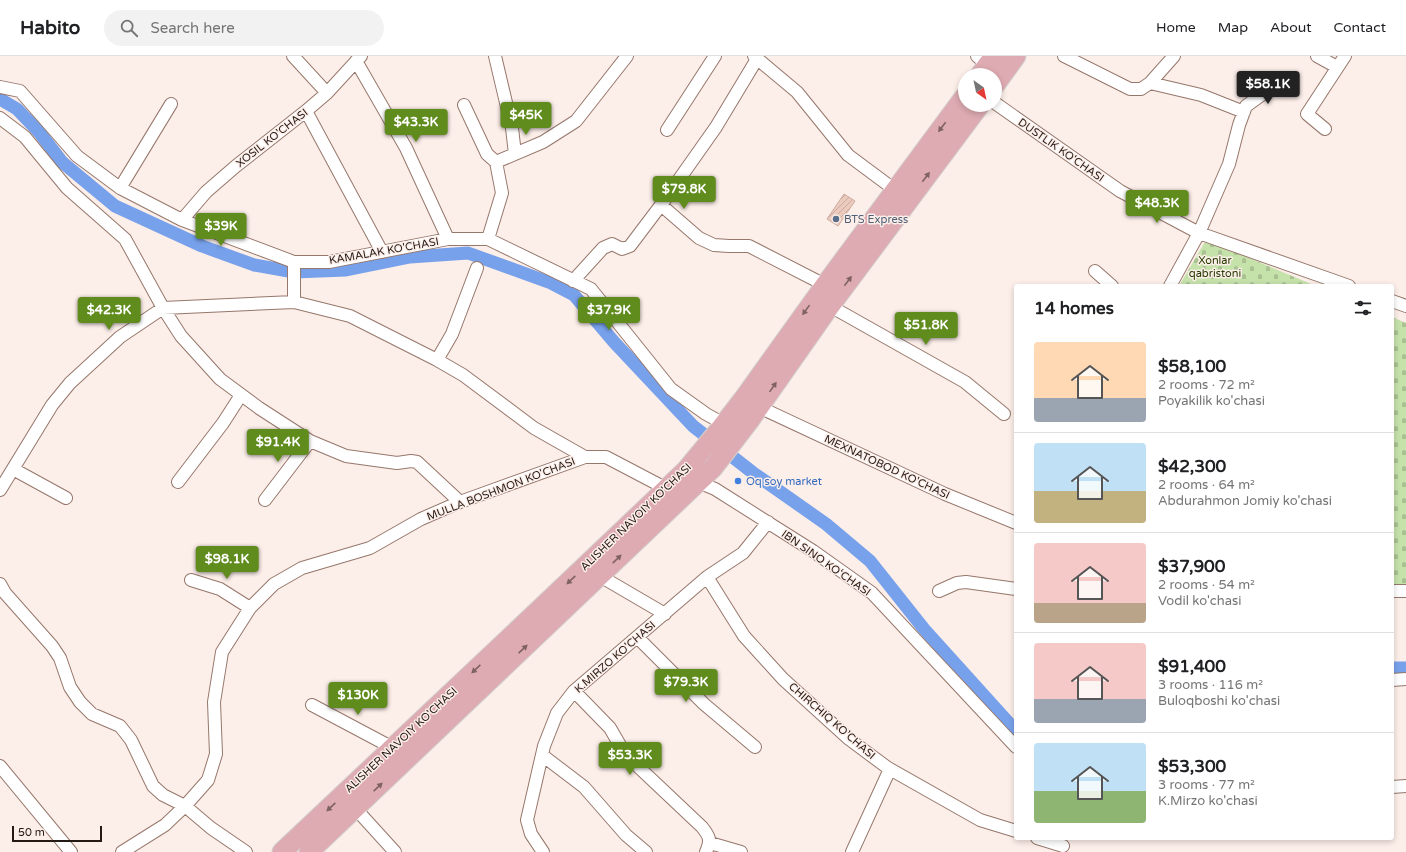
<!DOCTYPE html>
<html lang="en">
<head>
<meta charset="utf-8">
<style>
	body { margin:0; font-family:"Varela Round",sans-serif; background:#f2f2f2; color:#202124; height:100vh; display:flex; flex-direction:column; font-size:15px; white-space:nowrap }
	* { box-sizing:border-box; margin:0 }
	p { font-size:13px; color:#757577 }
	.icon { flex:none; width:22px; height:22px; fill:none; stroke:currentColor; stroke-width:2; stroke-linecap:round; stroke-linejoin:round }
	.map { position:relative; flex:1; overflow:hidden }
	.side { position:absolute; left:1014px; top:228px; width:380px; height:556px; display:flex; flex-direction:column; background:#fff; border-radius:4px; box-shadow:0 2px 6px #0003 }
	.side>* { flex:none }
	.needle { width:26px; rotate:147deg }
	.controls { position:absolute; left:958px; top:12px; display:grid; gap:8px }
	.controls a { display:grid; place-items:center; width:44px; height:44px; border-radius:50%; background:#fff; box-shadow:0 2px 6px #0003; font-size:20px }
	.scale { position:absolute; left:12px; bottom:10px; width:90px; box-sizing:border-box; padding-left:4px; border:2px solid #251914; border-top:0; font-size:11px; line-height:14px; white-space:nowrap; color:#251914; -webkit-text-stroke:3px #fceee9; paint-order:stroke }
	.price { position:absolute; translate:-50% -34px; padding:0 9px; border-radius:4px; background:#608c1d; color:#fff; font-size:13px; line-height:26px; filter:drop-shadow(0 1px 2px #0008) }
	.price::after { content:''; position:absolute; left:50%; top:24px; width:12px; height:9px; margin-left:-6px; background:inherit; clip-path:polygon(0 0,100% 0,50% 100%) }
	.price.current { background:#222; color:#fff }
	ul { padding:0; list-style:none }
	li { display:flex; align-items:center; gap:12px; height:100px; padding:0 20px }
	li+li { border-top:1px solid #e0e0e0 }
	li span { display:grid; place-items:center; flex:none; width:112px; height:80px; border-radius:4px; color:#555 }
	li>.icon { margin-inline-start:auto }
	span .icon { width:48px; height:48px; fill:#fffc; stroke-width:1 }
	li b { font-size:17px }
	h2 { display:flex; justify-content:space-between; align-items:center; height:48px; padding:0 20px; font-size:17px }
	header { display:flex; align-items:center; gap:24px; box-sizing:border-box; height:56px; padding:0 20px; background:#fff; border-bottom:1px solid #e0e0e0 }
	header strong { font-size:19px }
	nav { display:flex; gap:22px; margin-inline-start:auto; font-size:14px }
	.search { width:280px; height:36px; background:#f2f2f2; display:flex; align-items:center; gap:10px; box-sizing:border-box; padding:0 14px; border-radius:22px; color:#757577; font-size:15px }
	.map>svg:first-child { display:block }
	.cemetery { fill:url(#cemetery-stones) }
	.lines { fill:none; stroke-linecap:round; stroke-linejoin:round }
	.canal { stroke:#78a1eb; stroke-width:13 }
	.building { fill:url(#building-hatch); stroke:#ceada0 }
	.street-casing { stroke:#96776b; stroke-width:14 }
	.primary-casing { stroke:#d3d1d0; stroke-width:21 }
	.street { stroke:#fff; stroke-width:12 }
	.primary { stroke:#ddabb1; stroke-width:19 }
	.oneway { fill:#816262 }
	.service-dot { fill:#5c6f8a; stroke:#fceee9; stroke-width:1.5 }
	.shop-dot { fill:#3f7fe0; stroke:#fceee9; stroke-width:1.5 }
	.labels { text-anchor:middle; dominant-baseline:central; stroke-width:3; stroke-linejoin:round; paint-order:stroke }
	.street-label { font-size:11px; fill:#251914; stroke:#fceee9 }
	.service-label { font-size:11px; fill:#4e5e75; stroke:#fceee9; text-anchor:start }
	.park-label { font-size:11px; fill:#243b00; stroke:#fceee9 }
	.shop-label { font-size:11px; fill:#366cbe; stroke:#fceee9; text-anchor:start }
</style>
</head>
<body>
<header>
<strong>Habito</strong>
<div class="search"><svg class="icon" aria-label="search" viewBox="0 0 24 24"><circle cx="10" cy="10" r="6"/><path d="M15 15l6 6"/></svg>Search here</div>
<nav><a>Home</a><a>Map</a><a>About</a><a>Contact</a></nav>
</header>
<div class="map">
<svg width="1406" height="796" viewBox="0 0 1406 796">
	<defs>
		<pattern id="cemetery-stones" width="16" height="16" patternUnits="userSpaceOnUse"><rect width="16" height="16" fill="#c6e2ab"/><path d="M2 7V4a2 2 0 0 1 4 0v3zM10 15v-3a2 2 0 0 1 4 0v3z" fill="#aac192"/></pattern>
		<pattern id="building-hatch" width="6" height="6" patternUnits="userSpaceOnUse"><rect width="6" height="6" fill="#eccabd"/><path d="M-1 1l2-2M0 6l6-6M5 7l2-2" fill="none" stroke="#caada2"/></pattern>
	</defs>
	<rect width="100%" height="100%" fill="#fceee9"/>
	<path class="cemetery" d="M 1206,184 L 1316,230 L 1179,230 Z
		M 1392,261 L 1406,267 L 1406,534 L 1392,533 Z"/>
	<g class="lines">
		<path class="canal" d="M 0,43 L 17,53 L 39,76 L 62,106 L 115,150 L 202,190 L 254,209 L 294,216 L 346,214 L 410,201 L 468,197 L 551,227 L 574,239 L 614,286 L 693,370 L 752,416 L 826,468 L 870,505 L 924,573 L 1016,675
			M 1392,612 L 1406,612"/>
	</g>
	<path class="building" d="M 844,138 L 855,145 L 838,170 L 827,163 Z"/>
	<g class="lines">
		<g class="street-casing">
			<path id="street" d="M 293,0 L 327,37
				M 495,0 L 512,72 L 515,98
				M 754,0 L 797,36 L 848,99 L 895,134
				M 977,0 L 987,9
				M 1064,0 L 1130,33 L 1141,33 L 1150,27 L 1174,0
				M 1317,0 L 1337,11
				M 356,5 L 406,92 L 448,183
				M 1150,27 L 1201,39 L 1244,56
				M 0,31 L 20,35 L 77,100 L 120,132 L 182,164 L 294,206 L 329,206 L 448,183 L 488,183 L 591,233 L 671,333 L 706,358 L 724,368
				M 995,47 L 1120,135 L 1199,177 L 1349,230
				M 464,49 L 487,98 L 496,106
				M 306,55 L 382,196
				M 0,62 L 25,81 L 67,132 L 125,183 L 163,252 L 181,280 L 220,323 L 259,352 L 310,385 L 346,400 L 397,407 L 411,405 L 417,406 L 460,446
				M 1325,73 L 1307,58 L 1345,0
				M 667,74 L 715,0
				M 120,132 L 171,48
				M 661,149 L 716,71 L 757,3
				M 182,164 L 206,136 L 236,110 L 306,55 L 327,37 L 361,0
				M 488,183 L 502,137 L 496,106 L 543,86 L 576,65 L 627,0
				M 294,206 L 294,246
				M 1095,215 L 1112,230
				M 573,225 L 603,192 L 612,188 L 622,193 L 630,190 L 661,149 L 699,182 L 714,189 L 729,190 L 749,190 L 825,229
				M 1170,230 L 1199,177 L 1229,108 L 1239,69 L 1246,50 L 1274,30
				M 1392,245 L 1406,250
				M 830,250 L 965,326 L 1004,358
				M 437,304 L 452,278 L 477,212
				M 759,351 L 945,438 L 1016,467
				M 13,413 L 66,442
				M 694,422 L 698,426 L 715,433 L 813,495 L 872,537 L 1016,691
				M 178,426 L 223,367 L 241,339
				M 0,434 L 52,349 L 70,327 L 120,281 L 163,252 L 294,246 L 350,260 L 437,304 L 463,319 L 534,372 L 585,401 L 606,401 L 667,433 L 671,437
				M 265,444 L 310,385
				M 600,520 L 665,558
				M 707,521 L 744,580 L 783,623 L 849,683 L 888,712 L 980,764 L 1016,775
				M 191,524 L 220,533 L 250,552
				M 0,528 L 5,537 L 52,590 L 60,602 L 70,631 L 80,646 L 92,658 L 120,670 L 131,684 L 153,730 L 163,739 L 185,750 L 211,772 L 246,796
				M 939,535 L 957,527 L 966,526 L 1016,533
				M 1392,535 L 1406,535
				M 637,581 L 704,648 L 755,691
				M 1392,624 L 1406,623
				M 574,635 L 610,672 L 621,691 L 631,704 L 702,771 C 710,781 711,784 706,796
				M 312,649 L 393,692
				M 542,699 L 584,731 L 626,779 L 646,796
				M 0,710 L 71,796
				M 1392,731 L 1406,730
				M 355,752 L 395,796
				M 1037,782 L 1063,790
				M 710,787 L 741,796
				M 122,796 L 165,769 L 185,750 L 208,724 L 216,698 L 214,646 L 222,596 L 250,552 L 274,528 L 302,512 L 370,492 L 421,463 L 460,446 L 585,401
				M 543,796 L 531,778 L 527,764 L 544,690 L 557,657 L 574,635 L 707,521 L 743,497 L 768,466
				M 852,796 L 890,713"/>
		</g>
		<g class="primary-casing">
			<path id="primary" d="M 980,19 L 994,0
				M 995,29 L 1016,0
				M 282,796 L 543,550 L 686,414 L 720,373 L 744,342 L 825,229 L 965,40
				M 309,796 L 713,412 L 750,364 L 830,250 L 980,49"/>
		</g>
		<use href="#street" class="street"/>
		<use href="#primary" class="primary"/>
	</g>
	<defs><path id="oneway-solid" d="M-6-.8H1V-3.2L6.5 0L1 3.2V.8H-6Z"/></defs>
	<g class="oneway">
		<use href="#oneway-solid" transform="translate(942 71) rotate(127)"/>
		<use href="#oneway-solid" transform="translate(926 121) rotate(-53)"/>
		<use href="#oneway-solid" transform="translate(848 225) rotate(-53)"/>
		<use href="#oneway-solid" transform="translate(806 254) rotate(126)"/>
		<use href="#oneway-solid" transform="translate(773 331) rotate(-55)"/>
		<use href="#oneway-solid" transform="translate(617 503) rotate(-44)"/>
		<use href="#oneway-solid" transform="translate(571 524) rotate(136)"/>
		<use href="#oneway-solid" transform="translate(523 593) rotate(-43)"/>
		<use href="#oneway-solid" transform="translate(476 613) rotate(137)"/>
		<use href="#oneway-solid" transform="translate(378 731) rotate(-43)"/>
		<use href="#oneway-solid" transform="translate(331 751) rotate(137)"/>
	</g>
	<circle class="service-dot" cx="836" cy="163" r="4"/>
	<circle class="shop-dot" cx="738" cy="425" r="4"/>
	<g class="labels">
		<g class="street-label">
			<text transform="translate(272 82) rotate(-38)">XOSIL KO'CHASI</text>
			<text transform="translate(1061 94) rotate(35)">DUSTLIK KO'CHASI</text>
			<text transform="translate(384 195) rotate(-10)">KAMALAK KO'CHASI</text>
			<text transform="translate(887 411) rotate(25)">MEXNATOBOD KO'CHASI</text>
			<text transform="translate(501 433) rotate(-21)">MULLA BOSHMON KO'CHASI</text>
			<text transform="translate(636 461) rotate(-44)">ALISHER NAVOIY KO'CHASI</text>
			<text transform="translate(826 507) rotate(35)">IBN SINO KO‘CHASI</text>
			<text transform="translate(615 601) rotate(-41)">K.MIRZO KO'CHASI</text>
			<text transform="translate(832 665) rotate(41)">CHIRCHIQ KO’CHASI</text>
			<text transform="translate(401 684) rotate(-43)">ALISHER NAVOIY KO'CHASI</text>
		</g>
		<g class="service-label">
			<text x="844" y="163">BTS Express</text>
		</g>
		<g class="park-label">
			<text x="1215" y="204">Xonlar<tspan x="1215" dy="13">qabristoni</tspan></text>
		</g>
		<g class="shop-label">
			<text x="746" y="425">Oq soy market</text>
		</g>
	</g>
</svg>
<div class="controls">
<a><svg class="needle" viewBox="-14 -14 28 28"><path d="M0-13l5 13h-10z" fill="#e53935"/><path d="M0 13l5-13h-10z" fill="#757577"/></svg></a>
</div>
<div class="scale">50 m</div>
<b class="price current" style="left:1268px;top:49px">$58.1K</b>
<b class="price" style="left:526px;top:80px">$45K</b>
<b class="price" style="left:416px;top:87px">$43.3K</b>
<b class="price" style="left:684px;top:154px">$79.8K</b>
<b class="price" style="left:1157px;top:168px">$48.3K</b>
<b class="price" style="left:221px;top:191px">$39K</b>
<b class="price" style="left:109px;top:275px">$42.3K</b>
<b class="price" style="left:609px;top:275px">$37.9K</b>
<b class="price" style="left:926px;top:290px">$51.8K</b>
<b class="price" style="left:278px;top:407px">$91.4K</b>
<b class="price" style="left:227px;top:524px">$98.1K</b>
<b class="price" style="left:686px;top:647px">$79.3K</b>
<b class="price" style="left:358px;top:660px">$130K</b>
<b class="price" style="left:630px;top:720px">$53.3K</b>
<section class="side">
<h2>14 homes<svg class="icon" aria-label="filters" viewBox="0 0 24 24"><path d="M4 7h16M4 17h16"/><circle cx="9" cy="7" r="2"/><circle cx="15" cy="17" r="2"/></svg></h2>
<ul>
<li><span style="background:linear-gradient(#ffd9b3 70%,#9aa5b1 0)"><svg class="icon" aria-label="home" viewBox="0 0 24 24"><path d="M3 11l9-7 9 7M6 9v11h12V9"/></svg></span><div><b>$58,100</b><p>2 rooms · 72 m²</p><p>Poyakilik ko'chasi</p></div></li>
<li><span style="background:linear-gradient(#bfe0f5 60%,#c2b280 0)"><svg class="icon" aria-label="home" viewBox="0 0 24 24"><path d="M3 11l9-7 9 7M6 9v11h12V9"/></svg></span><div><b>$42,300</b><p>2 rooms · 64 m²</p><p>Abdurahmon Jomiy ko'chasi</p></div></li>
<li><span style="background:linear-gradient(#f6c9c9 75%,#b9a48a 0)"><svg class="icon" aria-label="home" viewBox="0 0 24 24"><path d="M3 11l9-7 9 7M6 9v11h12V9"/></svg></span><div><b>$37,900</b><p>2 rooms · 54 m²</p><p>Vodil ko'chasi</p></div></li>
<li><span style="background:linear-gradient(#f6c9c9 70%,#9aa5b1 0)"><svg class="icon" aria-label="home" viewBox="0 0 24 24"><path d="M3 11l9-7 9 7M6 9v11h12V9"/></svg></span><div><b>$91,400</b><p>3 rooms · 116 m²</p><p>Buloqboshi ko'chasi</p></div></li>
<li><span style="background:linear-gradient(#bfe0f5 60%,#8fb573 0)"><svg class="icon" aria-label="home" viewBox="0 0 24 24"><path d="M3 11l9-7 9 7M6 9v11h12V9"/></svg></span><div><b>$53,300</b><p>3 rooms · 77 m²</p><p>K.Mirzo ko'chasi</p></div></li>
</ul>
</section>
</div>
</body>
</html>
